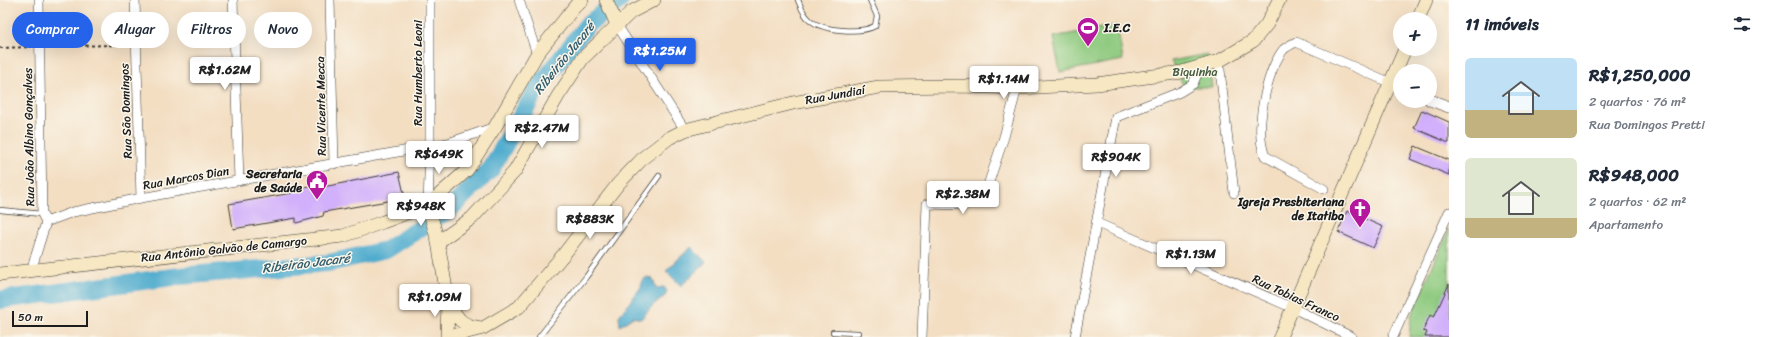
<!DOCTYPE html>
<html lang="pt">
<head>
<meta charset="utf-8">
<style>
	body { margin:0; font-family:Sriracha,sans-serif; background:#f2f2f3; color:#1f2937; height:100vh; display:flex; flex-direction:column; font-size:15px; white-space:nowrap }
	* { box-sizing:border-box; margin:0 }
	p { font-size:13px; color:#747a83 }
	.icon { flex:none; width:22px; height:22px; fill:none; stroke:currentColor; stroke-width:2; stroke-linecap:round; stroke-linejoin:round }
	.map { position:relative; flex:1; overflow:hidden }
	.panel { display:flex; flex-direction:column; background:#fff; width:320px }
	.panel>* { flex:none }
	.guide { position:absolute; left:12px; top:12px; width:380px; height:36px; display:flex; gap:8px }
	.tools { position:absolute; left:1393px; top:12px; display:grid; gap:8px }
	.tools a { display:grid; place-items:center; width:44px; height:44px; border-radius:50%; background:#fff; box-shadow:0 4px 16px #0002; font-size:20px }
	.scale { position:absolute; left:12px; bottom:10px; width:76px; box-sizing:border-box; padding-left:4px; border:2px solid #1c1c1c; border-top:0; font-size:11px; line-height:14px; white-space:nowrap; color:#1c1c1c; -webkit-text-stroke:3px #fbf7ec; paint-order:stroke }
	.price { position:absolute; translate:-50% -34px; padding:0 9px; border-radius:4px; background:#fff; color:#222; font-size:13px; line-height:26px; filter:drop-shadow(0 1px 2px #0008) }
	.price::after { content:''; position:absolute; left:50%; top:24px; width:12px; height:9px; margin-left:-6px; background:inherit; clip-path:polygon(0 0,100% 0,50% 100%) }
	.price.current { background:#2563eb; color:#fff }
	ul { padding:0; list-style:none }
	li { display:flex; align-items:center; gap:12px; height:100px; padding:0 16px }
	li span { display:grid; place-items:center; flex:none; width:112px; height:80px; border-radius:6px; color:#555 }
	li>.icon { margin-inline-start:auto }
	span .icon { width:48px; height:48px; fill:#fffc; stroke-width:1 }
	li b { font-size:17px }
	h2 { display:flex; justify-content:space-between; align-items:center; height:48px; padding:0 16px; font-size:17px }
	.tag { padding:0 14px; border-radius:18px; background:#fff; box-shadow:0 4px 16px #0002; font-size:14px; line-height:36px }
	.tag.current { background:#2563eb; color:#fff }
	main { display:flex; flex:1; min-height:0 }
	.map>svg:first-child { display:block }
	.green { fill:#8dc97e; stroke:#54724d }
	.water { fill:#50acce; stroke:#366475 }
	.lines { fill:none; stroke-linecap:round; stroke-linejoin:round }
	.river { stroke:#50acce; stroke-width:18 }
	.building { fill:#d2b0fb }
	.service-casing { stroke:#3c3935; stroke-width:6 }
	.minor-casing { stroke:#3c3935; stroke-width:10 }
	.tertiary-casing { stroke:#3c3935; stroke-width:12 }
	.secondary-casing { stroke:#3c3935; stroke-width:14 }
	.path { stroke:#3c3935; stroke-width:2; stroke-dasharray:3 3; stroke-linecap:butt }
	.service { stroke:#fff; stroke-width:4.5 }
	.minor { stroke:#fff; stroke-width:9 }
	.tertiary { stroke:#fff; stroke-width:11 }
	.secondary { stroke:#f7e8c3; stroke-width:13 }
	.labels { text-anchor:middle; dominant-baseline:central; stroke-width:3; stroke-linejoin:round; paint-order:stroke }
	.poi-label { font-size:12px; font-weight:bold; fill:#1c1c1c; stroke:#fbf7ec; text-anchor:end }
	.park-label { font-size:12px; fill:#44593e; stroke:#fbf7ec }
	.street-label { font-size:12px; fill:#1c1c1c; stroke:#fbf7ec }
	.water-label { font-size:13px; font-style:italic; fill:#335d6c; stroke:#fbf7ec }
</style>
</head>
<body>
<main>
<div class="map">
<svg width="1449" height="337" viewBox="0 0 1449 337">
	<rect width="100%" height="100%" fill="#fbf7ec"/>
	<filter id="ink" filterUnits="userSpaceOnUse"><feTurbulence type="fractalNoise" baseFrequency=".025" numOctaves="2"/><feDisplacementMap in="SourceGraphic" scale="8" xChannelSelector="R" yChannelSelector="G"/><feConvolveMatrix kernelMatrix="1 2 1 2 8 2 1 2 1" color-interpolation-filters="sRGB"/></filter>
	<filter id="wash" filterUnits="userSpaceOnUse"><feTurbulence type="fractalNoise" baseFrequency=".012" numOctaves="4" result="noise"/><feDisplacementMap in="SourceGraphic" scale="16" xChannelSelector="R" yChannelSelector="G"/><feGaussianBlur stdDeviation="0.9" result="paint"/><feColorMatrix in="noise" values="0 0 0 0 0 0 0 0 0 0 0 0 0 0 0 0 0 1.4 0 .05"/><feComposite in="paint" operator="in"/></filter>
	<g filter="url(#wash)">
		<rect width="100%" height="100%" fill="#f3dec2"/>
		<path class="green" d="M 1117,25 L 1123,60 L 1060,72 L 1053,37 Z
			M 1207,54 L 1212,87 L 1184,87 L 1171,61 Z
			M 1449,229 L 1449,337 L 1409,337 L 1411,316 Z"/>
		<path class="water" d="M 691,247 L 706,262 L 681,286 L 666,271 Z
			M 648,277 L 653,279 L 656,288 L 664,287 L 667,291 L 665,296 L 653,305 L 641,319 L 633,317 L 620,326 L 619,316 L 641,287 L 642,280 Z"/>
		<g class="lines">
			<path class="river" d="M 0,300 L 180,276 L 328,263 L 386,250 L 450,209 L 491,169 L 535,92 L 587,25 L 620,0"/>
		</g>
		<g id="blocks">
			<path class="building" d="M 1422,110 L 1449,122 L 1449,143 L 1414,128 Z
				M 1415,146 L 1449,160 L 1449,175 L 1410,159 Z
				M 399,172 L 405,198 L 324,212 L 323,216 L 296,223 L 296,218 L 233,229 L 229,204 L 292,193 L 291,190 L 318,184 L 318,188 Z
				M 1347,211 L 1383,227 L 1373,248 L 1338,232 Z
				M 1449,284 L 1449,337 L 1425,337 L 1427,332 L 1423,331 L 1430,315 L 1434,317 Z"/>
		</g>
	</g>
	<g filter="url(#ink)">
		<use href="#blocks" fill-opacity="0" stroke="#3c3935" stroke-width="1"/>
		<g class="lines">
			<g class="service-casing">
				<path id="service" d="M 798,0 C 801,7 803,14 809,19 C 821,31 860,34 875,26 L 877,16 L 870,0
					M 0,210 L 42,214
					M 833,332 L 858,333
					M 539,337 L 586,277 L 659,176"/>
			</g>
			<g class="minor-casing">
				<path id="minor" d="M 135,0 L 141,198
					M 233,0 L 239,181
					M 330,0 L 334,164
					M 519,0 L 537,54
					M 617,25 L 685,130
					M 1219,61 L 1234,193
					M 1324,189 L 1265,156 C 1254,130 1266,73 1283,50 C 1286,47 1292,44 1296,42 L 1391,83
					M 428,205 L 430,146 L 430,0
					M 46,222 L 73,212 L 141,198 L 448,143 L 495,127
					M 1097,223 L 1293,308 L 1352,337
					M 31,271 L 46,222 L 42,214 L 39,0
					M 922,337 L 927,204 L 961,205 L 985,194 L 1004,137 L 1017,88
					M 1075,337 L 1116,117 L 1180,92 L 1193,84 L 1200,67
					M 1393,337 L 1449,212"/>
			</g>
			<g class="tertiary-casing">
				<path id="tertiary" d="M 1391,83 L 1400,87
					M 1430,100 L 1449,107"/>
			</g>
			<g class="secondary-casing">
				<path id="secondary" d="M 606,0 L 617,25
					M 1418,19 L 1426,0
					M 428,205 L 438,242 L 448,301 L 447,337
					M 438,242 L 472,218 L 515,171 L 558,96 L 583,58 L 631,12 L 654,0
					M 0,274 L 343,236 L 383,222 L 428,205 L 467,170 L 495,127 L 537,54 L 576,5 L 582,0
					M 449,303 C 458,320 461,325 481,328
					M 448,337 L 483,328 L 519,307 L 564,254 L 618,184 L 644,157 L 669,138 L 685,130 L 793,103 L 879,87 L 960,86 L 1017,88 L 1097,84 L 1182,72 L 1219,61 L 1253,41 L 1267,24 L 1279,0
					M 1280,337 L 1405,49"/>
			</g>
			<path class="path" d="M 49,46 L 127,45
				M 0,48 L 31,47"/>
			<use href="#service" class="service"/>
			<use href="#minor" class="minor"/>
			<use href="#tertiary" class="tertiary"/>
			<use href="#secondary" class="secondary"/>
		</g>
	</g>
	<defs>
		<g id="stadium-pin" transform="scale(1.15)"><path d="M0 17L-7.5 6A9.5 9.5 0 1 1 7.5 6Z" fill="#b5179e" stroke="#fbf7ec"/><path d="M0-5a6.5 5 0 1 0 0 10a6.5 5 0 1 0 0-10ZM-3.5-1.8h7v3.6h-7Z" fill="#fff"/></g>
		<g id="civic-pin" transform="scale(1.15)"><path d="M0 17L-7.5 6A9.5 9.5 0 1 1 7.5 6Z" fill="#b5179e" stroke="#fbf7ec"/><path d="M-.6-6.5H3V-4.5H.6V-3L4-1V1h2V6H-6V1h2V-1L-.6-3ZM-1.2 2.5V6h2.4V2.5Z" fill="#fff"/></g>
		<g id="church-pin" transform="scale(1.15)"><path d="M0 17L-7.5 6A9.5 9.5 0 1 1 7.5 6Z" fill="#b5179e" stroke="#fbf7ec"/><path d="M-1.2-6h2.4v3.5h3.3v2.4h-3.3V6h-2.4V-.1h-3.3v-2.4h3.3Z" fill="#fff"/></g>
	</defs>
	<g fill-rule="evenodd">
		<use href="#stadium-pin" x="1088" y="28"/>
		<use href="#civic-pin" x="317" y="181"/>
		<use href="#church-pin" x="1360" y="209"/>
	</g>
	<g class="labels">
		<g class="poi-label">
			<text x="1104" y="28" text-anchor="start">I.E.C</text>
			<text x="302" y="174">Secretaria<tspan x="302" dy="14">de Saúde</tspan></text>
			<text x="1344" y="202">Igreja Presbiteriana<tspan x="1344" dy="14">de Itatiba</tspan></text>
		</g>
		<g class="park-label">
			<text x="1195" y="72">Biquinha</text>
		</g>
		<g class="street-label">
			<text transform="translate(418 73) rotate(-90)">Rua Humberto Leoni</text>
			<text transform="translate(835 95) rotate(-10)">Rua Jundiaí</text>
			<text transform="translate(321 106) rotate(-91)">Rua Vicente Mecca</text>
			<text transform="translate(126 111) rotate(-92)">Rua São Domingos</text>
			<text transform="translate(29 137) rotate(-91)">Rua João Albino Gonçalves</text>
			<text transform="translate(186 178) rotate(-10)">Rua Marcos Dian</text>
			<text transform="translate(224 249) rotate(-6)">Rua Antônio Galvão de Camargo</text>
			<text transform="translate(1296 298) rotate(25)">Rua Tobias Franco</text>
		</g>
		<g class="water-label">
			<text transform="translate(564 58) rotate(-51)">Ribeirão Jacaré</text>
			<text transform="translate(306 263) rotate(-7)">Ribeirão Jacaré</text>
		</g>
	</g>
</svg>
<div class="tools">
<a>+</a>
<a>−</a>
</div>
<div class="scale">50 m</div>
<b class="price current" style="left:660px;top:72px">R$1.25M</b>
<b class="price" style="left:225px;top:91px">R$1.62M</b>
<b class="price" style="left:1004px;top:100px">R$1.14M</b>
<b class="price" style="left:542px;top:149px">R$2.47M</b>
<b class="price" style="left:439px;top:175px">R$649K</b>
<b class="price" style="left:1116px;top:178px">R$904K</b>
<b class="price" style="left:963px;top:215px">R$2.38M</b>
<b class="price" style="left:421px;top:227px">R$948K</b>
<b class="price" style="left:590px;top:240px">R$883K</b>
<b class="price" style="left:1191px;top:275px">R$1.13M</b>
<b class="price" style="left:435px;top:318px">R$1.09M</b>
<div class="guide">
<a class="tag current">Comprar</a>
<a class="tag">Alugar</a>
<a class="tag">Filtros</a>
<a class="tag">Novo</a>
</div>
</div>
<section class="panel">
<h2>11 imóveis<svg class="icon" aria-label="filters" viewBox="0 0 24 24"><path d="M4 7h16M4 17h16"/><circle cx="9" cy="7" r="2"/><circle cx="15" cy="17" r="2"/></svg></h2>
<ul>
<li><span style="background:linear-gradient(#bfe0f5 65%,#c2b280 0)"><svg class="icon" aria-label="home" viewBox="0 0 24 24"><path d="M3 11l9-7 9 7M6 9v11h12V9"/></svg></span><div><b>R$1,250,000</b><p>2 quartos · 76 m²</p><p>Rua Domingos Pretti</p></div></li>
<li><span style="background:linear-gradient(#dfe7d0 75%,#c2b280 0)"><svg class="icon" aria-label="home" viewBox="0 0 24 24"><path d="M3 11l9-7 9 7M6 9v11h12V9"/></svg></span><div><b>R$948,000</b><p>2 quartos · 62 m²</p><p>Apartamento</p></div></li>
</ul>
</section>
</main>
</body>
</html>
